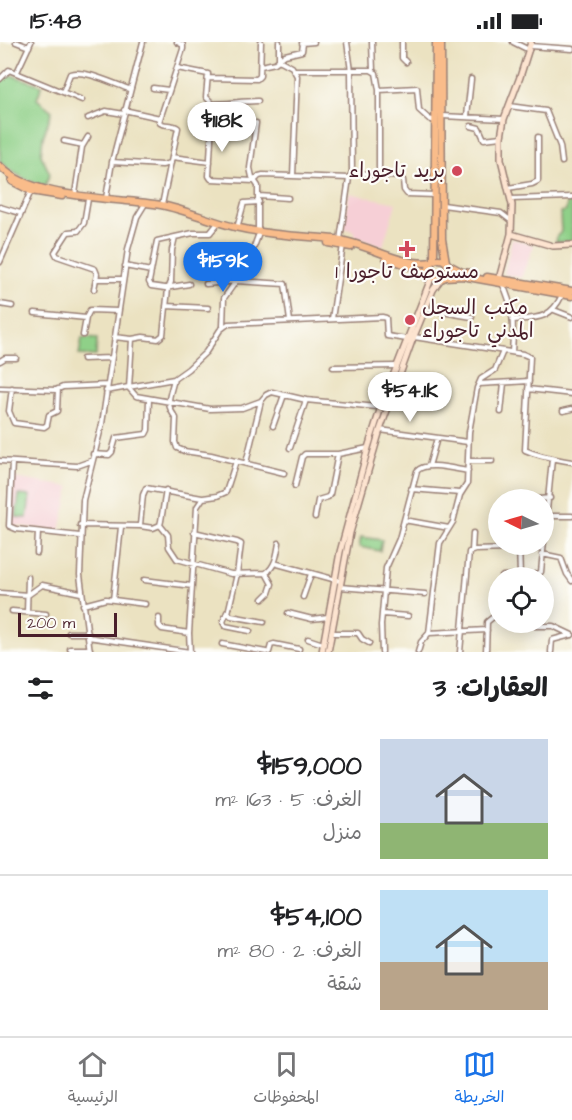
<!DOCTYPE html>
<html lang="ar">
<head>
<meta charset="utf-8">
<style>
	body { margin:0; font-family:"Architects Daughter","Playpen Sans Arabic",sans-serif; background:#f2f2f2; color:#202124; direction:rtl; height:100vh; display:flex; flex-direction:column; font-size:22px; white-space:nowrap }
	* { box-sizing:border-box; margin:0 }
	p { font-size:20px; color:#757577 }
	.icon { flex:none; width:33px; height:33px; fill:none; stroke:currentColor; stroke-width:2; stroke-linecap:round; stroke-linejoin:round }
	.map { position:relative; height:610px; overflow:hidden; direction:ltr }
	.sheet { display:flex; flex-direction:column; background:#fff; flex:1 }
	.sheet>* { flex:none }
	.needle { width:39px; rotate:275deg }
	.controls { position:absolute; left:488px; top:447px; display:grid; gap:12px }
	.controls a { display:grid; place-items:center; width:66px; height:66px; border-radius:50%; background:#fff; box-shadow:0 3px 15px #0003; font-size:30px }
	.scale { position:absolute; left:18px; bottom:15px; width:99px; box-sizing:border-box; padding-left:6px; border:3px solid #4a1f2b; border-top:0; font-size:16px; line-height:21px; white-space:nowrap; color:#4a1f2b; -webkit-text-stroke:4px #fdfcf7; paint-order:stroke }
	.price { position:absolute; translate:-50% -51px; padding:0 14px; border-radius:21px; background:#fff; color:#222; font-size:20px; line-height:39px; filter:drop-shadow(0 2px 3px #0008) }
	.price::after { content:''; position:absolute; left:50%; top:36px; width:18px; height:14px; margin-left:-9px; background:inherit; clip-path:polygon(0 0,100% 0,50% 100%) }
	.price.on { background:#1a73e8; color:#fff }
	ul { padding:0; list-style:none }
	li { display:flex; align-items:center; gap:18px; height:150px; padding:0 24px }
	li+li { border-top:2px solid #e0e0e0 }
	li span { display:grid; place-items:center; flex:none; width:168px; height:120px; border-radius:0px; color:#555 }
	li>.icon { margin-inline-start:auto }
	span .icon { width:72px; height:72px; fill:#fffc; stroke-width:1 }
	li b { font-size:26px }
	h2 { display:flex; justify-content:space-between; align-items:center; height:72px; padding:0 24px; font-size:26px }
	.status { display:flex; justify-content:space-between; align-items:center; height:42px; padding:0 30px; background:#fff; direction:ltr }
	.status svg { height:16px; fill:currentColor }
	.menu { display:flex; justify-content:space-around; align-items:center; height:84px; border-top:2px solid #e0e0e0; background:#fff; font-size:16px; color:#757577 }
	.menu a { display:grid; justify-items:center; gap:3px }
	.menu .on { color:#1a73e8 }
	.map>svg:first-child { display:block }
	.built { fill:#f6cfd6 }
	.green { fill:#8fd088; stroke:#6c785a; stroke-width:1.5 }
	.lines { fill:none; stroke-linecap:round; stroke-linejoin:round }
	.street-casing { stroke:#9a8076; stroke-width:7 }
	.secondary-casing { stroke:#9a8076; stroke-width:8 }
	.primary-casing { stroke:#9a8076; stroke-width:9 }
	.street { stroke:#fff; stroke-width:4 }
	.secondary { stroke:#fde4d0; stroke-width:5 }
	.primary { stroke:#f9bc8a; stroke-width:6 }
	.poi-dot { fill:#d1495b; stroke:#fdfcf7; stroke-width:2 }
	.labels { text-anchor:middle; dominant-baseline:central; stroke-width:4.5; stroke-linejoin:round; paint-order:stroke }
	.poi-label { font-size:20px; fill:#4a1f2b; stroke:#fdfcf7; text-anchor:end }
</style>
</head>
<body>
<div class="status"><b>15:48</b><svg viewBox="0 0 49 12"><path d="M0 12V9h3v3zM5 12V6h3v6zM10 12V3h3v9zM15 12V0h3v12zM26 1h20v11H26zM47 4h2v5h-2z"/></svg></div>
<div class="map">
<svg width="572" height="610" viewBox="0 0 572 610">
	<rect width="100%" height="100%" fill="#fdfcf7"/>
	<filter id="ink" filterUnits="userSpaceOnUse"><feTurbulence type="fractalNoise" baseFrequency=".0167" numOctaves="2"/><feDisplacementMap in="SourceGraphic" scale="12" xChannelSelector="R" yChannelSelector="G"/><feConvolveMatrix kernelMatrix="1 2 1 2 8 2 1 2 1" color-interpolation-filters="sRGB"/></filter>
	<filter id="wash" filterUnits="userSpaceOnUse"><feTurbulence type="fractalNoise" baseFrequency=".008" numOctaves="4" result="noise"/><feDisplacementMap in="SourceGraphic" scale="24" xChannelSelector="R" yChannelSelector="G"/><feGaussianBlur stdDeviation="1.35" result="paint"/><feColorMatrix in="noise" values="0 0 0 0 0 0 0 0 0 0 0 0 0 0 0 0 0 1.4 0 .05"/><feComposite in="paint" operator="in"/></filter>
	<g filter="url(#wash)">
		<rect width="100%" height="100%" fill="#ebe2c1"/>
		<path class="built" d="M 349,151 L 396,161 L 383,204 L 355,195 L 355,190 L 344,186 Z
			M 512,197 L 534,203 L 521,236 L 504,232 Z
			M 14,436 L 70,445 L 60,489 L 10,483 Z"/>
		<path class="green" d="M 7,32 L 42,43 L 37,57 L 52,69 L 43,95 L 41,113 L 50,132 L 45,144 C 27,140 14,132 0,120 L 0,40 Z
			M 572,159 L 572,199 L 556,200 L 557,194 L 561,190 L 560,170 L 566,169 L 567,160 Z
			M 82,296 L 97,297 L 96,314 L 79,313 Z
			M 19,453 L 30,454 L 27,476 L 16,475 Z
			M 361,495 L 382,498 L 380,509 L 359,505 Z"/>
	</g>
	<g filter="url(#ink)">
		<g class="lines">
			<g class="street-casing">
				<path id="street" d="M 16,0 L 29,5
					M 279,0 L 279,17
					M 372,0 L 373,29
					M 402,0 L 402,16 L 406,20
					M 513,0 L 529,8
					M 302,1 L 314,0
					M 530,4 L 572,7
					M 279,18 L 292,25 L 297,34 L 293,134
					M 261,24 L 275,21 L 285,13 L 302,9 L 303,2
					M 177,26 L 208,32 L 206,55 L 213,62 C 228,62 242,59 258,59
					M 294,28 L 371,28 L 376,31 L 379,48 L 379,132
					M 17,30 L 31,0
					M 208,36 L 257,37 L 260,34 L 261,0
					M 0,37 L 9,28 L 82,58
					M 153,46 L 169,48
					M 379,48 L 417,46 L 419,68 L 429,77 L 435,79
					M 63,50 L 70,32 C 84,27 114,42 129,47
					M 213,62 L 209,134 L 211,137 L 254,139 L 259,134 L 263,133 L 349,136
					M 509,64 L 546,69 L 560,104 L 562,120
					M 124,68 L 160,76
					M 442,74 L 504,77
					M 467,74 L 471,37
					M 88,76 L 106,69 L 124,72
					M 256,81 L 250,126 L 252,135 L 258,144 L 258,190
					M 471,84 L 479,86 L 484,97 L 501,95
					M 64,99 L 83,103
					M 172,115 L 210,120
					M 112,120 L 162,123 L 171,121
					M 352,130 L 398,135 L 403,138 L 404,148 L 407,152 L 435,153
					M 508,146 L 532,142 L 538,139 L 538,95
					M 75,152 L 82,105 L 88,95
					M 259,154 L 288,156
					M 106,156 L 112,120 L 143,0
					M 88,157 L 84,181 L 78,189 L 68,190 L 55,210 L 57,214 L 95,227 L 97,232 L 94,247
					M 511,157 L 572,155
					M 162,163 L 178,86 C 173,81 163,85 159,80 L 183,7 L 183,3 L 177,0
					M 443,163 L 501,171 L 510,178
					M 0,165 L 20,171
					M 237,186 L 244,161 L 259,160
					M 175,195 L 157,199 L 149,240 L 151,244 L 165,246 L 189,242
					M 340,198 L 349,136 L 352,130 L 351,29 L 347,0
					M 0,220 L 31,149
					M 125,224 L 151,229
					M 96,237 L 122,237
					M 502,241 C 514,264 514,285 512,310
					M 206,242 L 237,239 L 285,242 L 290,279
					M 0,262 L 12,264
					M 166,264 L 208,266
					M 425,267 L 472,275
					M 554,268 L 572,275
					M 35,271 L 86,276
					M 332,277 L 343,203
					M 514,278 C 538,276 551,277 562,253
					M 223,284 L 224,256 L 247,224 L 258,194
					M 83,293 L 86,276 L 90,268 L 118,269
					M 114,295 L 132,297 L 129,346 L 136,354 L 210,367 L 242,366 L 261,359
					M 414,295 L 523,312 L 530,315 L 525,408 C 540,415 556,417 572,420
					M 132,297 L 143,295 L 158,297 L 163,293 L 168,247 L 171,240 L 172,208 L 175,195 L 193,191 L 210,191 L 218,181
					M 83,317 L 111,316
					M 0,319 L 5,316 L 16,316
					M 333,325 L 397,324
					M 174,337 C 170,355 164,361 176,376 L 175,400 L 177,406 L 184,409 L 211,413 L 284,431
					M 479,342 L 529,339
					M 0,346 L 56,348 L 63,345 L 107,343
					M 12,346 L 9,369 L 14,381 L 44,385 L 47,383 L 49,373 L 57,369 L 58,347
					M 528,347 L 572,352
					M 106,349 L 174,337 L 188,327 L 206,310 L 220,288 L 228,282 L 382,275 L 386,276 L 387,294 L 407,297
					M 563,369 L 572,367
					M 501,370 L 504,341
					M 273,384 L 284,353
					M 380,388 L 468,400
					M 290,406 L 306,358 L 387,366
					M 93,412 L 109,413 L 112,410 L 116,396 L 146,392 L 148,388 L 149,357
					M 0,419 L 77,424 L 91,419
					M 468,419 L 492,419
					M 12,420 L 9,484 L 16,487 L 80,494
					M 246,421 L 261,359 L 266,353 L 272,350 L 306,358
					M 429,424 L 437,396
					M 295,444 L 302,415 L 305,412 L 338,412 L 368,406
					M 411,447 L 460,451
					M 529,458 L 550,456
					M 547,474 L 572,474
					M 315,475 L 318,458 L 328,455 L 330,452 L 338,412
					M 404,478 L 449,486
					M 80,483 L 140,484 L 153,486 L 160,483 L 161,479 L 166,448
					M 140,483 L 143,453 L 146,446 L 202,456
					M 160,483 L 168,493 L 169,505 L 177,517 L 231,532 L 266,531 C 276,524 277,512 279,501
					M 194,490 L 237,500 L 241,502 L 237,532 L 228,571 L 231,574 L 264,580
					M 519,502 L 520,534
					M 472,509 L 473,491
					M 37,511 L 38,490
					M 542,512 L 561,516 L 567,532 L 572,539
					M 274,521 L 340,539
					M 501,536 L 503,534 L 534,533 L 541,530 L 552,417
					M 144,538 L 192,544
					M 340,545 L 425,552
					M 0,551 L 28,553 L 42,543 L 81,551
					M 303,555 L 311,532
					M 263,557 L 269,551 L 272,542 L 266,531
					M 113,558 L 121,485
					M 83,563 L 106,557 L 145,562
					M 12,569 L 46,572
					M 27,570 L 28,535
					M 227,570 L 223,580 L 225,584 L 250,589
					M 288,571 L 312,577 L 328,575
					M 382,572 L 408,574
					M 159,576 L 159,584 L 162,587 L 189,591
					M 533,580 L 535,584 L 553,584 L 572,593
					M 487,588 L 429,591 L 440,501 L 453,480 L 460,453 L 467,442 L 469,390 L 477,346 L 481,337 L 495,328 L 503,309
					M 69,591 L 88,591
					M 331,591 L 358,591 L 362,597 L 369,601
					M 88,595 L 190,610
					M 308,597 L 323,602
					M 222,602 L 266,610
					M 70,607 L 90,607
					M 90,610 L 80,533 L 83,458 L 102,382 L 128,207 L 137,175 L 145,162
					M 190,610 L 189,591 L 197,465 L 203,456 L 217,454 L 226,450 L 236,419
					M 269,610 L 271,603 L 274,602 L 299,607
					M 382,610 L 381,583 L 386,526 L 399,497 L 417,429 C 426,419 454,427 468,429
					M 418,610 L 421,600 L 429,591
					M 460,610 L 469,510 L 475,508 L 543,506
					M 486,610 L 487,580 L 498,571
					M 551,610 L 552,598 L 571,593"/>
			</g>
			<g class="secondary-casing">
				<path id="secondary" d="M 511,192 L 553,204 L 572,203
					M 499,237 L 511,192 L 512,163 L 501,117 L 501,95 L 504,77 L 520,35 L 531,0
					M 322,610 L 340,510 L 368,406 L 381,365 L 432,234
					M 328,610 L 350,491 L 380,388 L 412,299 L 433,248 L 441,237"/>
			</g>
			<g class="primary-casing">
				<path id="primary" d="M 441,0 L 442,197 L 446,220
					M 0,124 C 32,158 115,155 161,163 C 186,168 210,179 235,185 C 268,193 301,194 335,197 C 367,201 399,225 432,220
					M 12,139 L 31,149 L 62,154
					M 328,201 L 351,205
					M 386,216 L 430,231
					M429 227a10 10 0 1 1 20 0a10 10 0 1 1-20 0Z
					M 434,218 L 436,0
					M 447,222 L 462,230 L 471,231
					M 445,235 L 462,234 L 572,254
					M 487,235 L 572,249"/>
			</g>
			<use href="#street" class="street"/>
			<use href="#secondary" class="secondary"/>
			<use href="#primary" class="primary"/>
		</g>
	</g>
	<g class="poi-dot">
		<circle cx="457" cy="129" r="6"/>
		<path d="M404 198h6v6h6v6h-6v6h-6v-6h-6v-6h6z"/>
		<circle cx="410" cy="278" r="6"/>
	</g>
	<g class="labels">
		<g class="poi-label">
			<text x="445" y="129">بريد تاجوراء</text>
			<text x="407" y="230" text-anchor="middle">مستوصف تاجورا 1</text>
			<text x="422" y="266" text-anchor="start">مكتب السجل<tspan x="422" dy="23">المدني تاجوراء</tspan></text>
		</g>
	</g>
</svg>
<div class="controls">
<a><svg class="needle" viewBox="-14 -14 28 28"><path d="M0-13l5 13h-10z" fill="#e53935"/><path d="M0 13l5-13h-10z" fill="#757577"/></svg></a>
<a><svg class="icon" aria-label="locate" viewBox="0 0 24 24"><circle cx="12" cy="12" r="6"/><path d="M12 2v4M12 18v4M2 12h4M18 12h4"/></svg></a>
</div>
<div class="scale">200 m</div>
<b class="price" style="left:222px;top:111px">$118K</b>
<b class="price on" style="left:223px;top:251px">$159K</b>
<b class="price" style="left:410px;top:381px">$54.1K</b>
</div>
<section class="sheet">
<h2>العقارات: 3<svg class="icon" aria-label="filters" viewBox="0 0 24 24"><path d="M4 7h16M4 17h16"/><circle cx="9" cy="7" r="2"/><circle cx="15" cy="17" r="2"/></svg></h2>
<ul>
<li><span style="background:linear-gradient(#c9d6e8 70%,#8fb573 0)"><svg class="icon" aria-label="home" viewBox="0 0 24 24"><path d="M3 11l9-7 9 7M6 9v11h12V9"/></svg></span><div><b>$159,000</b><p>الغرف: 5 · 163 m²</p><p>منزل</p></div></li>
<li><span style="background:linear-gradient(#bfe0f5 60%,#b9a48a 0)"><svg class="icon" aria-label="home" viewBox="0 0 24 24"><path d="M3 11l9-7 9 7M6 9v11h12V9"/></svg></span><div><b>$54,100</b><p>الغرف: 2 · 80 m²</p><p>شقة</p></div></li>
</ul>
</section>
<nav class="menu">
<a class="on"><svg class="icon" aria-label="map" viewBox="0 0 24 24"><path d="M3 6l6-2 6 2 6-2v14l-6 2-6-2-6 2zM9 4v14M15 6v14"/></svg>الخريطة</a>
<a><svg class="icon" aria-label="saved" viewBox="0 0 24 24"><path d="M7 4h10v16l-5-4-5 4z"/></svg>المحفوظات</a>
<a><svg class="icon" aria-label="home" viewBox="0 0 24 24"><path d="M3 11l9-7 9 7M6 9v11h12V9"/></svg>الرئيسية</a>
</nav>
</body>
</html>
